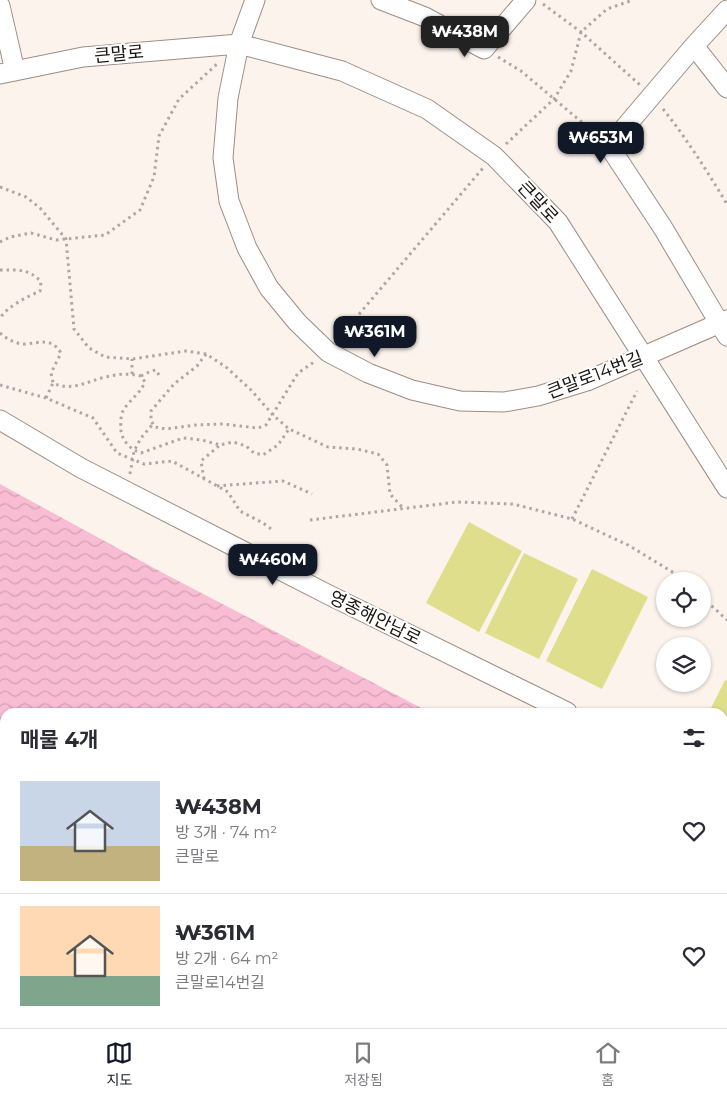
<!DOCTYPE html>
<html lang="ko">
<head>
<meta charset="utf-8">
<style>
	body { margin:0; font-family:Montserrat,"Noto Sans KR",sans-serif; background:#f7f7f7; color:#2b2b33; height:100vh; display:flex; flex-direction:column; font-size:19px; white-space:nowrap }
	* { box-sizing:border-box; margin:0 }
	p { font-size:16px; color:#7c7c81 }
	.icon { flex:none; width:28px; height:28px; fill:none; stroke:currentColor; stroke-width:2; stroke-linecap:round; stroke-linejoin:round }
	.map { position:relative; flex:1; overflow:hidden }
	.sheet { position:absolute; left:0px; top:708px; width:728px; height:321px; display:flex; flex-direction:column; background:#fff; border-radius:15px 15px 0 0; box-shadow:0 1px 4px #0004 }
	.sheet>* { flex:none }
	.controls { position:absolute; left:656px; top:572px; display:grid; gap:10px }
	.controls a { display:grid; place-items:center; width:55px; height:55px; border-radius:50%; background:#fff; box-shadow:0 1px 4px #0004; font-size:25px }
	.price { position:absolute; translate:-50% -42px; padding:0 11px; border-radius:10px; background:#111827; color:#fff; font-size:16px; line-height:32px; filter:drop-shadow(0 1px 2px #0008) }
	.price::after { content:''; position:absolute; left:50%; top:30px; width:15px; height:11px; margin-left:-8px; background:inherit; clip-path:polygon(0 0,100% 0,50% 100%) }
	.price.current { background:#222; color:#fff }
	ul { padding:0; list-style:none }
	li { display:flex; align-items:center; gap:15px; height:125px; padding:0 20px }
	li+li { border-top:1px solid #e1e1e2 }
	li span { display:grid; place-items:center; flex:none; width:140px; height:100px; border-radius:0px; color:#555 }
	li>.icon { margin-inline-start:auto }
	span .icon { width:60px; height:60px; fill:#fffc; stroke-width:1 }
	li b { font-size:21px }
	h2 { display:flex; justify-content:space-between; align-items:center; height:60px; padding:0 20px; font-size:21px }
	.tab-bar { display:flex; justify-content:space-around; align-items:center; height:70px; border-top:1px solid #e1e1e2; background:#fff; font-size:14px; color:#7c7c81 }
	.tab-bar a { display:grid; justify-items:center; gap:2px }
	.tab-bar .current { color:#111827 }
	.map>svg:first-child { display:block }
	.grass { fill:#dede8c }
	.water { fill:url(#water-waves) }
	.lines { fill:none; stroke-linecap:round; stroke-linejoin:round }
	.minor-casing { stroke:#9d8d84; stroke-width:21 }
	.path { stroke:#afa6a1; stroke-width:3; stroke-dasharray:2.5 4; stroke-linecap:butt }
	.minor { stroke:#fff; stroke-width:19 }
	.labels { text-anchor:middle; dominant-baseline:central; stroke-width:4; stroke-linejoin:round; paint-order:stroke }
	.street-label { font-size:18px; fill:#1b1511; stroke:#fff }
</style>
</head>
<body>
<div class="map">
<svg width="727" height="1028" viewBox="0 0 727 1028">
	<defs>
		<pattern id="water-waves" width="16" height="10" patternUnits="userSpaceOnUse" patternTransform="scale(1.25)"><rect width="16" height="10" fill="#f8bcd3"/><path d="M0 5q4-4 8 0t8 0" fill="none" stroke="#d4a1b4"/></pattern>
	</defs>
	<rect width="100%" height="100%" fill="#fdf3ed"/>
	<path class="grass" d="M 469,522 L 522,551 L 479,632 L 426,603 Z
		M 524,553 L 578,579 L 539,659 L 485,633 Z
		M 592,569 L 648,597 L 602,689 L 546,661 Z
		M 725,680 L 727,681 L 727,743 L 723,741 L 722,712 L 709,712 Z"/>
	<path class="water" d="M 0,484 L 165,574 L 429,712 L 5,712 L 5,1024 L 722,1024 L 723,866 L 727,868 L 727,1028 L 0,1028 Z"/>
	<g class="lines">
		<g class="minor-casing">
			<path id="minor" d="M 381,0 L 425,17 L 484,49 L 526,0
				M 0,6 L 15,71
				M 727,10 L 694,46 L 609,146 L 663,228 L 727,336
				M 694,46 L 727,88
				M 0,74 L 83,57 L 239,44 L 255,0
				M 727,320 L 587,381 L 538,396 L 504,402 L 460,401 L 412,390 L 368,373 L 328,352 L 297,322 L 269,288 L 247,248 L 229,201 L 223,158 L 228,98 L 239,44 L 342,71 L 427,109 L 494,156 L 558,222 L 727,488
				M 0,420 L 81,468 L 329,595 L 567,712
				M 722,789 L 727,791"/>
		</g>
		<path class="path" d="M 543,4 L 581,32 L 640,85
			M 498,57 L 521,71 L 597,135
			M 663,109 C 687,139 707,171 727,204
			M 506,144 L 554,99 L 571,71 L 581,32 L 607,9 L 633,0
			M 0,187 L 26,197 L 40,208 L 66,239 L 74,329 L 89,348 L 105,357 L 132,359 L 186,351 L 206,354 L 226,367 L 251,390 L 273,415 L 289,429 L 328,447 L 357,449 L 378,454 L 387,465 L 390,494 L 403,508
			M 0,242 L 10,237 L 31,233 L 56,240 L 105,235 L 140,210 L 154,177 L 159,136 L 179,99 L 217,64
			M 0,270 C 16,270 29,268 41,282 L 40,291 C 27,297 8,306 0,318
			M 0,333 C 7,339 15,344 25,344 C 40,343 51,337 61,353 L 51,373 L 53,383 C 73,392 87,381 106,377 C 118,374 130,373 141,376 L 145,382 C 140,394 129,400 123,411 C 121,414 121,418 121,422 C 119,437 127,448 141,453 L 183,438 L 202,440 L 220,445 L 233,442 L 246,446 L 254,453 L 263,455 L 278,445 L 289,429
			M 338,339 L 483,168
			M 206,354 L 197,366 L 174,384 L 151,411 L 151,421 L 155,427 L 166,429 L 195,425 L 223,424 L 258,428 L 266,425 L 298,373 L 314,362
			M 132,374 L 132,359
			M 141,376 L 151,371 L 156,370 L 159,375 L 159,379
			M 0,385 L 46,398 L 93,418 L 117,453 L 144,464 L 172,461 L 228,492 L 240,511 L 263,523 L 274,531
			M 46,398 L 53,383
			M 130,474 L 134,451 L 141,438 L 153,424
			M 204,479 L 201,461 L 220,445
			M 217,486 L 283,481 L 312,494
			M 572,519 L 637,391
			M 310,520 L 457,502 L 513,504 L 572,519 L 628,545 L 679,576 L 684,581
			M 702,597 L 727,620"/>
		<use href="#minor" class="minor"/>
	</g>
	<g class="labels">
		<g class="street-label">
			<text transform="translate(119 54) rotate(-5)">큰말로</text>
			<text transform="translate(538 202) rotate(47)">큰말로</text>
			<text transform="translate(595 375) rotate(-21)">큰말로14번길</text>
			<text transform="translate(375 618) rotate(26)">영종해안남로</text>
		</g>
	</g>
</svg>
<div class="controls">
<a><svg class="icon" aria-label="locate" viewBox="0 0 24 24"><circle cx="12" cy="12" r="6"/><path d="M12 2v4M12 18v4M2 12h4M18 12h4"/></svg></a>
<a><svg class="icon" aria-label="layers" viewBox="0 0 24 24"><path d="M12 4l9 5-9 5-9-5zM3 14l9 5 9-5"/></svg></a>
</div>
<b class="price current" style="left:465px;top:58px">₩438M</b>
<b class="price" style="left:601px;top:164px">₩653M</b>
<b class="price" style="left:375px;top:358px">₩361M</b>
<b class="price" style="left:273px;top:586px">₩460M</b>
<section class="sheet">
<h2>매물 4개<svg class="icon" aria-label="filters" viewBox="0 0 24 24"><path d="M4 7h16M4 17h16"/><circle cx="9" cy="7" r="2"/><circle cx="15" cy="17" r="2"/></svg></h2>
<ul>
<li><span style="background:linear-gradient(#c9d6e8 65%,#c2b280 0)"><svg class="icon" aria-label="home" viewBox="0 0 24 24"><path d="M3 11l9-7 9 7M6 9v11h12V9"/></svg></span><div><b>₩438M</b><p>방 3개 · 74 m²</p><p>큰말로</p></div><svg class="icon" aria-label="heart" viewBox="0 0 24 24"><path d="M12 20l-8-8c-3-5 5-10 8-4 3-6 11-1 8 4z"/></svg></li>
<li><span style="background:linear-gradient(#ffd9b3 70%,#7fa58c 0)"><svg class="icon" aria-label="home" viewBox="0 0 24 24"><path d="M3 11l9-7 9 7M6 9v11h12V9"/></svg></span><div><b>₩361M</b><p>방 2개 · 64 m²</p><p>큰말로14번길</p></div><svg class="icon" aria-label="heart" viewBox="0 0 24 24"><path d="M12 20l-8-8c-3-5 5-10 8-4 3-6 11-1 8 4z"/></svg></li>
</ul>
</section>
</div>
<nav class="tab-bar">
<a class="current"><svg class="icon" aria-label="map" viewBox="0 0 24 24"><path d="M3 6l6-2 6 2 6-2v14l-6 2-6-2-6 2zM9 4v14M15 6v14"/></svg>지도</a>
<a><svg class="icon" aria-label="saved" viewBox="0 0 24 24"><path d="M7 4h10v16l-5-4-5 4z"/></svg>저장됨</a>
<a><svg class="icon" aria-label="home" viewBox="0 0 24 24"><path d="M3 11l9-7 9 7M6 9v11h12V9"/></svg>홈</a>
</nav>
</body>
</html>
